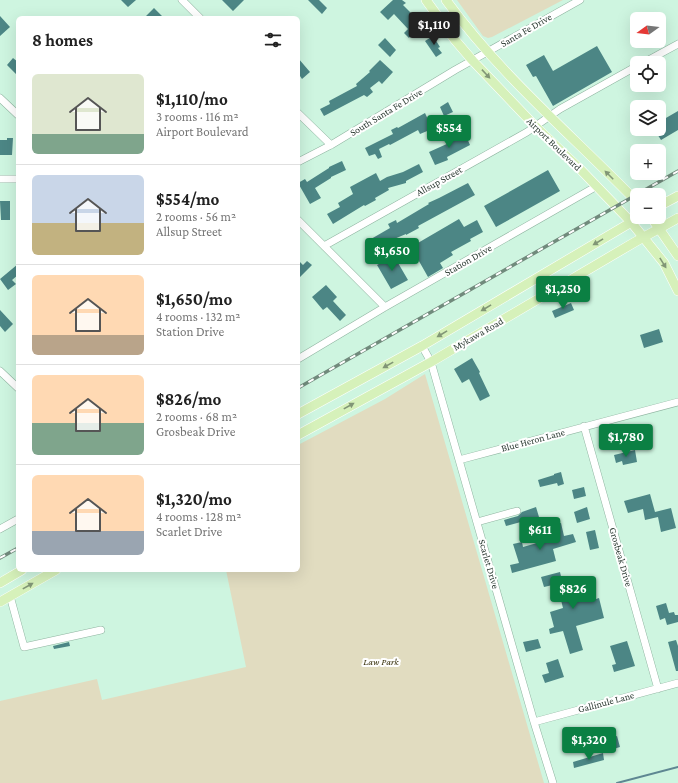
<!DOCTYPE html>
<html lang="en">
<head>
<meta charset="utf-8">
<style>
	body { margin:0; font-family:"Crimson Pro",serif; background:#f2f2f2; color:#222; height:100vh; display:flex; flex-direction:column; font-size:15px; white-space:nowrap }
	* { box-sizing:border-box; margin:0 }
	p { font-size:13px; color:#767676 }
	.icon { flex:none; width:22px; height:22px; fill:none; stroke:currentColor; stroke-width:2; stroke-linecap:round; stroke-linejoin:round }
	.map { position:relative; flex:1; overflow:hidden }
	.side { position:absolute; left:16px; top:16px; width:284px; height:556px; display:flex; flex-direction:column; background:#fff; border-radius:6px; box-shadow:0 4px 16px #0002 }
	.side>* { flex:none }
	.needle { width:26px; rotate:255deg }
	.buttons { position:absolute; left:630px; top:12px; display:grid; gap:8px }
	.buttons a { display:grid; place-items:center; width:36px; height:36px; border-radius:6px; background:#fff; box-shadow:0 4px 16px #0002; font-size:20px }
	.price { position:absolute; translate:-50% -34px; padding:0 9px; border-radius:4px; background:#0b8043; color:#fff; font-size:13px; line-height:26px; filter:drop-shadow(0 1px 2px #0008) }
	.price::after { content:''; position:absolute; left:50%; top:24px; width:12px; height:9px; margin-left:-6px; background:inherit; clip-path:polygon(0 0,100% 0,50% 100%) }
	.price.on { background:#222; color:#fff }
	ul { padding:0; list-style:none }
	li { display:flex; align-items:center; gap:12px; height:100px; padding:0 16px }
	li+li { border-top:1px solid #e0e0e0 }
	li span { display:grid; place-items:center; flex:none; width:112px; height:80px; border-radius:6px; color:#555 }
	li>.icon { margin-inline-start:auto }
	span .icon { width:48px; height:48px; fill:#fffc; stroke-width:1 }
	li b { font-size:17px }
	h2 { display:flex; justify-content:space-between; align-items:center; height:48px; padding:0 16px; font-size:17px }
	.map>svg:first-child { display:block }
	.green { fill:#e1dcc0 }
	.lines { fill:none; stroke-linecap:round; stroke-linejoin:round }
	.stream { stroke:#5e8792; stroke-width:2 }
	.building { fill:#4c8685 }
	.minor-casing { stroke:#8fb4a0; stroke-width:8 }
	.major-casing { stroke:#fff; stroke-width:10 }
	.minor { stroke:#fff; stroke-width:7 }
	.major { stroke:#d6f1ba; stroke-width:9 }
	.rail-casing { stroke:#718a7c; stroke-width:3.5 }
	.rail { stroke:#fff; stroke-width:2; stroke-dasharray:6; stroke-linecap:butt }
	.oneway { fill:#819676 }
	.labels { text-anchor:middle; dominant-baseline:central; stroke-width:4; stroke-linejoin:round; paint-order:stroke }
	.street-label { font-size:10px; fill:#2c3b33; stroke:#fff }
	.park-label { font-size:10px; font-style:italic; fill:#3c3510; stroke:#fff }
</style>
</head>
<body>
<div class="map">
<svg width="678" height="783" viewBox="0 0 678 783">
	<rect width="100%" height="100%" fill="#cef5e0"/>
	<path class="green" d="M 457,0 L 563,0 L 492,37 L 488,38 L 483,36 Z
		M 425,374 L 544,783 L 0,783 L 0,701 L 97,679 L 102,700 L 246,667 L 226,570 L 298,570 L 298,445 L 385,399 Z"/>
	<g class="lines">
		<path class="stream" d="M 617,783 L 678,767"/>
	</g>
	<path class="building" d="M 121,0 L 136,0 L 128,7 Z
		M 222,0 L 244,0 L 233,11 Z
		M 308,0 L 319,0 L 327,8 L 322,14 Z
		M 393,0 L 402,0 L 406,3 L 403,5 L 419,21 L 410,30 L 413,33 L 409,38 L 404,33 L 408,29 L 394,14 L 388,20 L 380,12 Z
		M 154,8 L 164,18 L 144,18 Z
		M 0,16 L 10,27 L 0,36 Z
		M 433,36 L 440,47 L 438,48 L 442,53 L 436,57 L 425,41 Z
		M 385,38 L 396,50 L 390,57 L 378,45 Z
		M 597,46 L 612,72 L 553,106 L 536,76 L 533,77 L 526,65 L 544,55 L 553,71 Z
		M 13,58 L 18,62 L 18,76 L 7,65 Z
		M 298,58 L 310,72 L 302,79 L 298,73 Z
		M 380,60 L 393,72 L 382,84 L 379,81 L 370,88 L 373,92 L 367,97 L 364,95 L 324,116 L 320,109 L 330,104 L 329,101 L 357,86 L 356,84 L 370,72 L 369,71 Z
		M 448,102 L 453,112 L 444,116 L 440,107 Z
		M 678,111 L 678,130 L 661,140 L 654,129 L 659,129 L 659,122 Z
		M 425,113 L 431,126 L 438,123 L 442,131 L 434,135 L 432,129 L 420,134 L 418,130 L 390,145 L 389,144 L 379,149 L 382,157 L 378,159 L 375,154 L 369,156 L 365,148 L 393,134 L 391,130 L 397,127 L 398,128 Z
		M 450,131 L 456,141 L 466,136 L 470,145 L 447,157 L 448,160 L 435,165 L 429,152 L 449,143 L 445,134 Z
		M 7,138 L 13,138 L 12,155 L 0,155 L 0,140 L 7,140 Z
		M 342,161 L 346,170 L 331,177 L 331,178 L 315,188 L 321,198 L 310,204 L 298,183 L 305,179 L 307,182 L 329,168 L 329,167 Z
		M 419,164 L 423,172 L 406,181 L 406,183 L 388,188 L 389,190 L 375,198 L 376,200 L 365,206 L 364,205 L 333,224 L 327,214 L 340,207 L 338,203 L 353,194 L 350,187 L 376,173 L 380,181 L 387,177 L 403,172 Z
		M 548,170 L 560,191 L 496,227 L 484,206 Z
		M 468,183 L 475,195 L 418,226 L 419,228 L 406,235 L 406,234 L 387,242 L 388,245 L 378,251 L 371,239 L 390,228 L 388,224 L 396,220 L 397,223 L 429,204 L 428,203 L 439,198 Z
		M 0,201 L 10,201 L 10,220 L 1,220 Z
		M 459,219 L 464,227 L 477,220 L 483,232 L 470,239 L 471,241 L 451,252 L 453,255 L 440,263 L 443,268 L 428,277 L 411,247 Z
		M 394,256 L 408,280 L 391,289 L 377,265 Z
		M 298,260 L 303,265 L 307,261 L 312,265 L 298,279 Z
		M 18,264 L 18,275 L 12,280 L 16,284 L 8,290 L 0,279 Z
		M 326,285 L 337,297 L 333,301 L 346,315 L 340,321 L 327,307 L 323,310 L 312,297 Z
		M 571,303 L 574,310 L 555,318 L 552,311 Z
		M 0,310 L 13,324 L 5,332 L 0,326 Z
		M 659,329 L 663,342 L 644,348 L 640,335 Z
		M 472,358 L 480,372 L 479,373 L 490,396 L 480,401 L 469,379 L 462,383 L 454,369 Z
		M 635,450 L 637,462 L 623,465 L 622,461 L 616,463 L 614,455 Z
		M 561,472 L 564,484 L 558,486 L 557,483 L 540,487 L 538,480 L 554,475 L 554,474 Z
		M 584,487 L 586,496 L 574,499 L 572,490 Z
		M 650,494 L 655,512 L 671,508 L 676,528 L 661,532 L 658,517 L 645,520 L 643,509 L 628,513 L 624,501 Z
		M 536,507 L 539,517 L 506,526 L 504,520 L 518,516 L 522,512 Z
		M 587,507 L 590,519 L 577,523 L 574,512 Z
		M 561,523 L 564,536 L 573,534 L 576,542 L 553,549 L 556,561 L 512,573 L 510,565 L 519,563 L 513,544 L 522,542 L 523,547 L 558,537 L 555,524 Z
		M 595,530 L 599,548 L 590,550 L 586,532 Z
		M 560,572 L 563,585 L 584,579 L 590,601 L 599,598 L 604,618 L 576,626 L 583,650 L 570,654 L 563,631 L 550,634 L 549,629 L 554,627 L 550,612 L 563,608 L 557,584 L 544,587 L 541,577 Z
		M 666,603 L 669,613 L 674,612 L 675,615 L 678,615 L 678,622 L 667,625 L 665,618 L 660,620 L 656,606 Z
		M 538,639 L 541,648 L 526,652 L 523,642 Z
		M 676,640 L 678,646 L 678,671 L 676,671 L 668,642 Z
		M 627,641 L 635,666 L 614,672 L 612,665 L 616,664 L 610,646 Z
		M 69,642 L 70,646 L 54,649 L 53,646 Z
		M 558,659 L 564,677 L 545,683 L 542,675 L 549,673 L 546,663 Z
		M 617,736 L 620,747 L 610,750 L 607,739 Z
		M 603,753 L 604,760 L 574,768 L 573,762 Z"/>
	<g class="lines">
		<g class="minor-casing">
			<path id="minor" d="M 182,0 L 200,18
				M 643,63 L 678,44
				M 0,98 L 18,115
				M 298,113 L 331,145
				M 298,162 L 331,145 L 455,70 L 580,0
				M 0,179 L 18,179
				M 298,220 L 385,307
				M 324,246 L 527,132 L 560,109 L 637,66
				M 422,346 L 431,362 L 534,722 L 553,783
				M 298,359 L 385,307 L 597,186
				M 0,371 L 18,388
				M 584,426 L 658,689
				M 459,460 L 678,402
				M 477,522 L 517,511
				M 0,529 L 18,519
				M 10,596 L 24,647 L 101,630
				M 534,722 L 678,683"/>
		</g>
		<g class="major-casing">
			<path id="major" d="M 426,0 L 455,40 L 473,61 L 535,126 L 581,170 L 631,222 L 664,263 L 678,291
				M 446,0 C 501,76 572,135 637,202
				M 659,206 L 678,196
				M 651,217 L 678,256
				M 298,414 L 422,346 L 640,217
				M 298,435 L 431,362 L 635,242 L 678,218
				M 0,583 L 22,570
				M 0,602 L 56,570"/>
		</g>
		<use href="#minor" class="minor"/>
		<use href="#major" class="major"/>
		<g class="rail-casing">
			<path id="rail" d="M 298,388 L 678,171
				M 0,558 L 18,548"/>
		</g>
		<use href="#rail" class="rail"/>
	</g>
	<defs><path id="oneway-solid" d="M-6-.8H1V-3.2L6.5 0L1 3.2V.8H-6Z"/></defs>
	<g class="oneway">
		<use href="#oneway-solid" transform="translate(486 74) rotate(47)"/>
		<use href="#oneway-solid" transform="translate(609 175) rotate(-135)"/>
		<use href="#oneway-solid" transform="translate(598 242) rotate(149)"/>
		<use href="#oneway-solid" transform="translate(663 263) rotate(58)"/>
		<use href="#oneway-solid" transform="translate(486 308) rotate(149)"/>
		<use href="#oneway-solid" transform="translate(442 334) rotate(149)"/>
		<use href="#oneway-solid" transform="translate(388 365) rotate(151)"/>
		<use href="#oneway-solid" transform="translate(349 406) rotate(-29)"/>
		<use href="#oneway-solid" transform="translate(28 586) rotate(-29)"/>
	</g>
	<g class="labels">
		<g class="street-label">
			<text transform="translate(526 30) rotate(-30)">Santa Fe Drive</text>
			<text transform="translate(386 112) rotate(-31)">South Santa Fe Drive</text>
			<text transform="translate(554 144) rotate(44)">Airport Boulevard</text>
			<text transform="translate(439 181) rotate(-29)">Allsup Street</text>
			<text transform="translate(468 260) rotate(-30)">Station Drive</text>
			<text transform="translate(478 334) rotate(-30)">Mykawa Road</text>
			<text transform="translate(533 440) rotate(-15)">Blue Heron Lane</text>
			<text transform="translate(621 557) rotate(74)">Grosbeak Drive</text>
			<text transform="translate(489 564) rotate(74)">Scarlet Drive</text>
			<text transform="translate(606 702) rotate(-15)">Gallinule Lane</text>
		</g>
		<g class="park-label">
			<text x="381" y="661">Law Park</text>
		</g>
	</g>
</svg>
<div class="buttons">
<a><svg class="needle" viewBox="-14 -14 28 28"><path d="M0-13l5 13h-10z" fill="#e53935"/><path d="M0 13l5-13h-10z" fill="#767676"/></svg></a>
<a><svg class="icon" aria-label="locate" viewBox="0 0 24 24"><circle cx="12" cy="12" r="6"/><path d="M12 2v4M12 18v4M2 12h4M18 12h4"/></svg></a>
<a><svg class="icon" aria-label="layers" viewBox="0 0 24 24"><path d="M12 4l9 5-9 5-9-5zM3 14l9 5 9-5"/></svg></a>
<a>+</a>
<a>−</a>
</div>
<b class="price on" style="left:434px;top:46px">$1,110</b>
<b class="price" style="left:449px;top:149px">$554</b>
<b class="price" style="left:392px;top:272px">$1,650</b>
<b class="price" style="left:563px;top:310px">$1,250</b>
<b class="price" style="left:626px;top:458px">$1,780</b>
<b class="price" style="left:540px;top:551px">$611</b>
<b class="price" style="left:573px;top:610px">$826</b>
<b class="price" style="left:589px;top:761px">$1,320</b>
<section class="side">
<h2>8 homes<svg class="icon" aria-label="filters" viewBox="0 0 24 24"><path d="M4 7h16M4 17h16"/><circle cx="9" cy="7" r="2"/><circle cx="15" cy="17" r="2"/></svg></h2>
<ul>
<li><span style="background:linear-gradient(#dfe7d0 75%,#7fa58c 0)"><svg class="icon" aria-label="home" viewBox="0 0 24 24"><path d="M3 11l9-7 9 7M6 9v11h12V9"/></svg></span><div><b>$1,110/mo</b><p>3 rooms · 116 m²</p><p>Airport Boulevard</p></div></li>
<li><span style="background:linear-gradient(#c9d6e8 60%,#c2b280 0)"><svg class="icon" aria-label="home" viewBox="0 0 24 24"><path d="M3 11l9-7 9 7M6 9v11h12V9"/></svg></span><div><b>$554/mo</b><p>2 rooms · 56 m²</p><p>Allsup Street</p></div></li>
<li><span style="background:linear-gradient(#ffd9b3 75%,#b9a48a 0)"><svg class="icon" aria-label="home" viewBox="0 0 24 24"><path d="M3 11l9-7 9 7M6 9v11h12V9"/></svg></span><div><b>$1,650/mo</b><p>4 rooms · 132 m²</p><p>Station Drive</p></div></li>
<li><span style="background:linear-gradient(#ffd9b3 60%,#7fa58c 0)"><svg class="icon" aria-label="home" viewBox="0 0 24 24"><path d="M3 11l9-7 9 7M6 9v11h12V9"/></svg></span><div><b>$826/mo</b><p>2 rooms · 68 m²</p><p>Grosbeak Drive</p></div></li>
<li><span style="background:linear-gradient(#ffd9b3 70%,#9aa5b1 0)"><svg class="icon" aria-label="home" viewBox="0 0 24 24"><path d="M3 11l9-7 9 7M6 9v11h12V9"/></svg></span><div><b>$1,320/mo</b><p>4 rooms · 128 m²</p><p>Scarlet Drive</p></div></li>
</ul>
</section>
</div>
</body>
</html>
